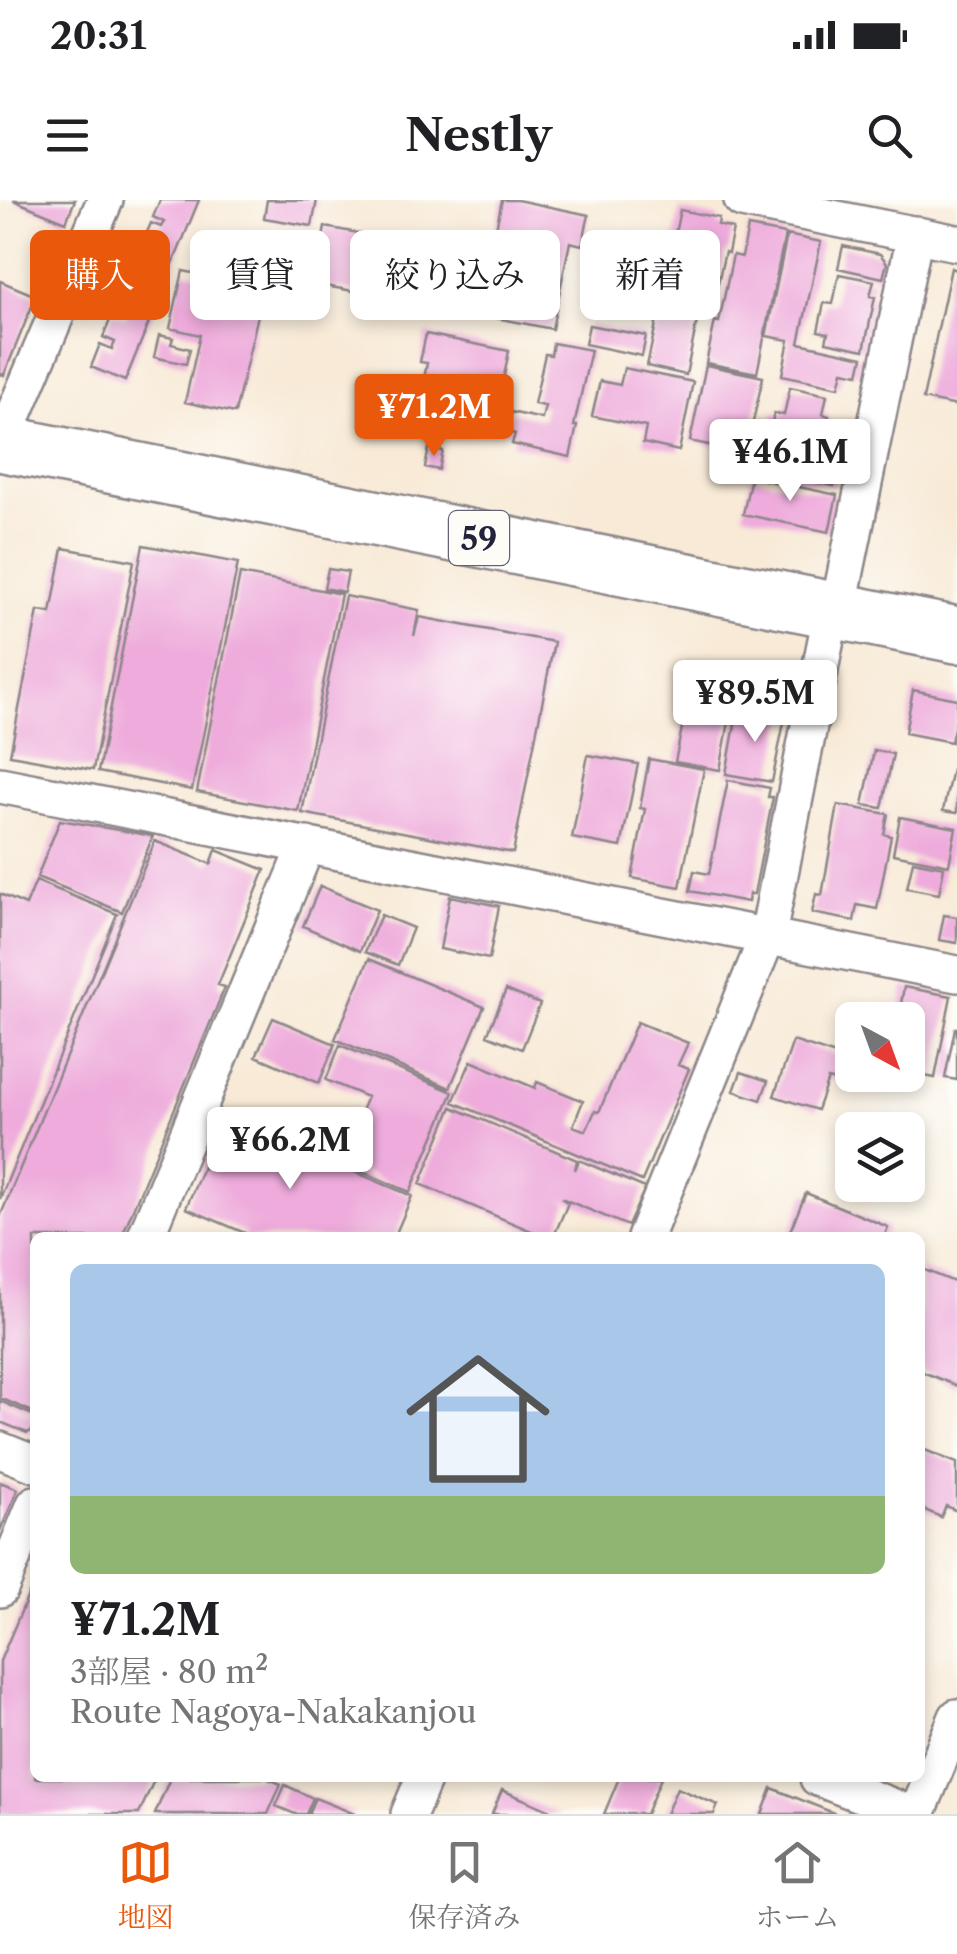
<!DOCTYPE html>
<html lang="ja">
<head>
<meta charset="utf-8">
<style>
	body { margin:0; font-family:"Libre Caslon Text","Noto Serif JP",serif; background:#f2f2f2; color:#202124; height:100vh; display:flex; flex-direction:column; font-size:38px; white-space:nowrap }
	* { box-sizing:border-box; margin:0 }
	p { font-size:32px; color:#757577 }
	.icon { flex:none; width:55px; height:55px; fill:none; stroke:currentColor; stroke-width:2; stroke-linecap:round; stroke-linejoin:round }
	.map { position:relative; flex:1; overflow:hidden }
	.details { position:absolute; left:30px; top:1032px; width:895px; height:550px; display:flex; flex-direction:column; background:#fff; border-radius:15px; box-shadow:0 5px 15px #0003 }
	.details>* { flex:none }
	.banner { position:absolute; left:30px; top:30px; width:898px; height:90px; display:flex; gap:20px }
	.needle { width:65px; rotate:139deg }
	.tools { position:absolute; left:835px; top:802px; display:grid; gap:20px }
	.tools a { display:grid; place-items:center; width:90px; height:90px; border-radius:15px; background:#fff; box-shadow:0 5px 15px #0003; font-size:50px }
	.price { position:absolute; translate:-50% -85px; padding:0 22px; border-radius:10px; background:#fff; color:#222; font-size:32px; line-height:65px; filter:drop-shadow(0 2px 5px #0008) }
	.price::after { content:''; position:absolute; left:50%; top:60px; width:30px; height:22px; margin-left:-15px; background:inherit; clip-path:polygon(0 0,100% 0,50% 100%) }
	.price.on { background:#ea580c; color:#fff }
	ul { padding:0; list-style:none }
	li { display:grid; align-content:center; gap:20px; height:530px; padding:0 40px }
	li+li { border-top:2px solid #e0e0e0 }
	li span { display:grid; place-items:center; height:310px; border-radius:15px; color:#555 }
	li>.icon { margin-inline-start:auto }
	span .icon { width:180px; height:180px; fill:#fffc; stroke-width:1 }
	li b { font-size:42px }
	.pill { padding:0 35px; border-radius:15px; background:#fff; box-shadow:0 5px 15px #0003; font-size:35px; line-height:90px }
	.pill.on { background:#ea580c; color:#fff }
	.status { display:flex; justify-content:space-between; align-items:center; height:70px; padding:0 50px; background:#fff; direction:ltr }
	.status svg { height:28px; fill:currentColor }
	header { display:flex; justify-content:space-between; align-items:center; height:130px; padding:0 40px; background:#fff; font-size:45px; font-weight:800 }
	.dock { display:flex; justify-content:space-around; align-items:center; height:140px; border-top:2px solid #e0e0e0; background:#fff; font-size:28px; color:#757577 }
	.dock a { display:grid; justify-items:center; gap:5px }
	.dock .on { color:#ea580c }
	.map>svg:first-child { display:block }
	.building { fill:#eeabdc }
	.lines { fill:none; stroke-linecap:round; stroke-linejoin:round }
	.street-casing { stroke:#8d8689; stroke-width:40 }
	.primary-casing { stroke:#8d8689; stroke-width:60 }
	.street { stroke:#fff; stroke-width:35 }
	.primary { stroke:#fff; stroke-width:55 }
	.labels { text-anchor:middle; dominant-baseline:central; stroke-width:8; stroke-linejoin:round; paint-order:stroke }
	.shield { fill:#fdfcf7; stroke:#646373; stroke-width:2.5 }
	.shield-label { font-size:32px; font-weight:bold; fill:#22223b }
</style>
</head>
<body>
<div class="status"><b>20:31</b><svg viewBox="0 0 49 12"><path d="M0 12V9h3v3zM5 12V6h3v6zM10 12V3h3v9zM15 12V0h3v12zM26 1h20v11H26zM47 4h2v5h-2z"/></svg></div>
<header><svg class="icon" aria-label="menu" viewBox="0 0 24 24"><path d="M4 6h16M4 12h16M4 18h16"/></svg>Nestly<svg class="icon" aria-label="search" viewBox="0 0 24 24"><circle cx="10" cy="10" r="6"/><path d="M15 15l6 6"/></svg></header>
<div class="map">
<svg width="957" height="1614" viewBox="0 0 957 1614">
	<rect width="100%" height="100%" fill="#fdfcf7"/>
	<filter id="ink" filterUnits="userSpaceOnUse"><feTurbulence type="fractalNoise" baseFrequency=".01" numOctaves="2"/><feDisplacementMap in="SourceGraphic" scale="20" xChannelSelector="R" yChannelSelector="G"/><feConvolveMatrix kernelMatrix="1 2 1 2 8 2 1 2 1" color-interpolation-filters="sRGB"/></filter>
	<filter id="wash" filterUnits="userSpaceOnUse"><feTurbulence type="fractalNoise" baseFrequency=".0048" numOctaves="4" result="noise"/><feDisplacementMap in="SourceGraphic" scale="40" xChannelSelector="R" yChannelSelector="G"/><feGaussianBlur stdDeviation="2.25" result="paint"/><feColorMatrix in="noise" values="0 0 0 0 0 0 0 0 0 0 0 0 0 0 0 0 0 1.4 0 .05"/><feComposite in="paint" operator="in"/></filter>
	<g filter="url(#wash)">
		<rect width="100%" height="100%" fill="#f8ead7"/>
		<g id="blocks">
			<path class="building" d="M 13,0 L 75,0 L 66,22 Z
				M 160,0 L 199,0 L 125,181 L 91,167 L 100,144 L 112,149 L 115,142 L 103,137 L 113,113 L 125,118 L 127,113 L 115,109 L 126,82 L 137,86 L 139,84 L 127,79 L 139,49 L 151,54 L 153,49 L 142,44 L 151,23 L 161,27 L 164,22 L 153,17 Z
				M 267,0 L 317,0 L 312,26 L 264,18 Z
				M 502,0 L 517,0 L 589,15 L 582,45 L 570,42 L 552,129 L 431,105 L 433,94 L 480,104 Z
				M 680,10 L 719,18 L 718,25 L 733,29 L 728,53 L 725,52 L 713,105 L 701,102 L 686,175 L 647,166 Z
				M 325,27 L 430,46 L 420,103 L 314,84 Z
				M 748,27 L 785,34 L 757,173 L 706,163 L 715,121 L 719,122 L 733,55 L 742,57 Z
				M 787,35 L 821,42 L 799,143 L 863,157 L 859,174 L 843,171 L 839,187 L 782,175 L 789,140 L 766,136 Z
				M 843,46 L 880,54 L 887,63 L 883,78 L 838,68 Z
				M 608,56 L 635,62 L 628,97 L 600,91 Z
				M 637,61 L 665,67 L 658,103 L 630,97 Z
				M 951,68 L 957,70 L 957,206 L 923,199 Z
				M 199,69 L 214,72 L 211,85 L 226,88 L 228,78 L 265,85 L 235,213 L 185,202 L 200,135 L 170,128 L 183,71 L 198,74 Z
				M 839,74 L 874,81 L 870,96 L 875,97 L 864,150 L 826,142 L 828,133 L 818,131 L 824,103 L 833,104 Z
				M 0,81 L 36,96 L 4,175 L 0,174 Z
				M 589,125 L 646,136 L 642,156 L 585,144 Z
				M 426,134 L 509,151 L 500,196 L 455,187 L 448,219 L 412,212 L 418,183 L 423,184 L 427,163 L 420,162 Z
				M 159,135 L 173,138 L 171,144 L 190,149 L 186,164 L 154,157 Z
				M 553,143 L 591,150 L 574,226 L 577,226 L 570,257 L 512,244 L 515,234 L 507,232 L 511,212 L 542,219 L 545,206 L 534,204 L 545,154 L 551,155 Z
				M 706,165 L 763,177 L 746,253 L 690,241 Z
				M 624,168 L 693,182 L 679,251 L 643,243 L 646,227 L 592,216 L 600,181 L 620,185 Z
				M 790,187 L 827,195 L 823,214 L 829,216 L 821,251 L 768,239 L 774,213 L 784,215 Z
				M 429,248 L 443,251 L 439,270 L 425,267 Z
				M 775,248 L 839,262 L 834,286 L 769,272 Z
				M 751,277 L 837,295 L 829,332 L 743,314 Z
				M 143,345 L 238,363 L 192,590 L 98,572 Z
				M 63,348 L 134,361 L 93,570 L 10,555 L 38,411 L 51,413 Z
				M 328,369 L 348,372 L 344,392 L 324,388 Z
				M 240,374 L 341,394 L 298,611 L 197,592 Z
				M 345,396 L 419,410 L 414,436 L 419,417 L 554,442 L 513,653 L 302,613 Z
				M 691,481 L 736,490 L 732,515 L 686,506 Z
				M 913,490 L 957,499 L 957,515 L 951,542 L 905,533 Z
				M 686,508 L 730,516 L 720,570 L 675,562 Z
				M 738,508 L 785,517 L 772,582 L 726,574 Z
				M 874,550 L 893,554 L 882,608 L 863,605 Z
				M 588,555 L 638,564 L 621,647 L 572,638 Z
				M 649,559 L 704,569 L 680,687 L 632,678 L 645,609 L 640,608 Z
				M 952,569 L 957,570 L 957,613 L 943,611 Z
				M 728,580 L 770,588 L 768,597 L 773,597 L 754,694 L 749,694 L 748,702 L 690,691 L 694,671 L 709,674 Z
				M 838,605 L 888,614 L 884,634 L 891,636 L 877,709 L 857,705 L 854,721 L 812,713 L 816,694 L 822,695 Z
				M 900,617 L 956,628 L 949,665 L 893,654 Z
				M 60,620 L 153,636 L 122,712 L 37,677 Z
				M 155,641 L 211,664 L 216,650 L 265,670 L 218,785 L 225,787 L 121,1038 L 35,1038 L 35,1213 L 0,1198 L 0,1017 Z
				M 913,661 L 944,667 L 939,694 L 907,688 Z
				M 36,681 L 117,714 L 0,999 L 0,694 L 26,705 Z
				M 320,686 L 377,710 L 360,751 L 303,726 Z
				M 450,696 L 499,706 L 489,759 L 440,749 Z
				M 381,715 L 413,728 L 398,765 L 365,752 Z
				M 944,715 L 957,717 L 957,743 L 939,740 Z
				M 369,759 L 484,807 L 450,888 L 335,839 Z
				M 904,787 L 951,796 L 935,878 L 908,873 L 908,820 L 898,820 Z
				M 506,790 L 540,804 L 522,849 L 487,835 Z
				M 273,818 L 335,844 L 319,883 L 256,856 Z
				M 637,822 L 688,843 L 678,865 L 689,869 L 642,981 L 453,902 L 471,861 L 535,888 L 537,882 L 583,901 L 573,926 L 586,931 L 595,911 L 599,912 Z
				M 955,828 L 957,828 L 957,880 L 945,878 Z
				M 793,841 L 848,859 L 841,883 L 828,879 L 817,910 L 774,896 Z
				M 340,845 L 453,892 L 410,992 L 339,962 L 367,897 L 326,880 Z
				M 741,872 L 768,881 L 761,900 L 734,891 Z
				M 452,907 L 577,960 L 575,970 L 579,960 L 645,988 L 628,1026 L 561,998 L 568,1003 L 553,1038 L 548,1038 L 420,984 Z
				M 224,917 L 412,996 L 394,1038 L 243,1038 L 245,1033 L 186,1008 Z
				M 806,993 L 888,1027 L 884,1038 L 787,1038 Z
				M 920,1068 L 957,1083 L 957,1186 L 920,1171 Z
				M 0,1201 L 35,1216 L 35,1230 L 27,1233 L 0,1222 Z
				M 920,1248 L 957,1263 L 957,1311 L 946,1306 L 941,1317 L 920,1308 Z
				M 0,1282 L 18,1289 L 0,1331 Z
				M 35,1379 L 35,1578 L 155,1578 L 139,1614 L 0,1614 L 0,1461 Z
				M 170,1578 L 266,1578 L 281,1584 L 268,1614 L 155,1614 Z
				M 619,1578 L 661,1578 L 646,1614 L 604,1614 Z
				M 285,1585 L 313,1598 L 306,1614 L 295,1614 L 276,1606 Z
				M 677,1588 L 718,1605 L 714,1614 L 666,1614 Z
				M 772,1588 L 836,1614 L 762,1614 Z
				M 502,1590 L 558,1614 L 492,1614 Z
				M 315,1598 L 355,1614 L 308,1614 Z"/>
		</g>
	</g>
	<g filter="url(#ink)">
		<use href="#blocks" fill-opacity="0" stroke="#8d8689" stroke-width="2.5"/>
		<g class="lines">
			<g class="street-casing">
				<path id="street" d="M 742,0 L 957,43
					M 0,247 L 105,0
					M 838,410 L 915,34
					M 0,585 L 957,774
					M 145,1038 L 307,645
					M 645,1038 L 768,735 L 832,409
					M 0,1250 L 35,1264
					M 0,1389 L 35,1304
					M 818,1578 L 912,1614
					M 409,1614 L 424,1578
					M 917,1614 L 957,1517"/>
			</g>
			<g class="primary-casing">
				<path id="primary" d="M 0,243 L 957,435"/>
			</g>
			<use href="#street" class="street"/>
			<use href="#primary" class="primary"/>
		</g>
	</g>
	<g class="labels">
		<rect class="shield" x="449" y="311" width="60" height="54" rx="8"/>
		<g class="shield-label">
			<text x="479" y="338">59</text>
		</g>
	</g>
</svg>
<div class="tools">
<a><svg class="needle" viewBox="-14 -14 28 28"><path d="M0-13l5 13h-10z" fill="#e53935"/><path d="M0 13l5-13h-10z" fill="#757577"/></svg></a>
<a><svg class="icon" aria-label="layers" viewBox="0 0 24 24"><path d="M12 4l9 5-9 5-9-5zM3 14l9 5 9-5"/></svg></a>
</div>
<b class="price on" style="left:434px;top:259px">¥71.2M</b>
<b class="price" style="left:790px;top:304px">¥46.1M</b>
<b class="price" style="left:755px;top:545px">¥89.5M</b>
<b class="price" style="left:290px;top:992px">¥66.2M</b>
<div class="banner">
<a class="pill on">購入</a>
<a class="pill">賃貸</a>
<a class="pill">絞り込み</a>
<a class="pill">新着</a>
</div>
<section class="details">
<ul>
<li><span style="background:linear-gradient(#a9c7e8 75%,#8fb573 0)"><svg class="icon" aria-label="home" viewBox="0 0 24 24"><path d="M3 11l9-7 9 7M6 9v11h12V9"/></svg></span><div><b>¥71.2M</b><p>3部屋 · 80 m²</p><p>Route Nagoya-Nakakanjou</p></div></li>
</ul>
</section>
</div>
<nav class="dock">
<a class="on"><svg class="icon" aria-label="map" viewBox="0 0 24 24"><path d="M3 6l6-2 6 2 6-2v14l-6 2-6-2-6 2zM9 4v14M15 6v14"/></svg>地図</a>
<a><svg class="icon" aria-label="saved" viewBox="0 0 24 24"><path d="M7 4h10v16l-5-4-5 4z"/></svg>保存済み</a>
<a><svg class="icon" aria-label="home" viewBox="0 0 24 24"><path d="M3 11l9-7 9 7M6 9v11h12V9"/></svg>ホーム</a>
</nav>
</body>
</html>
